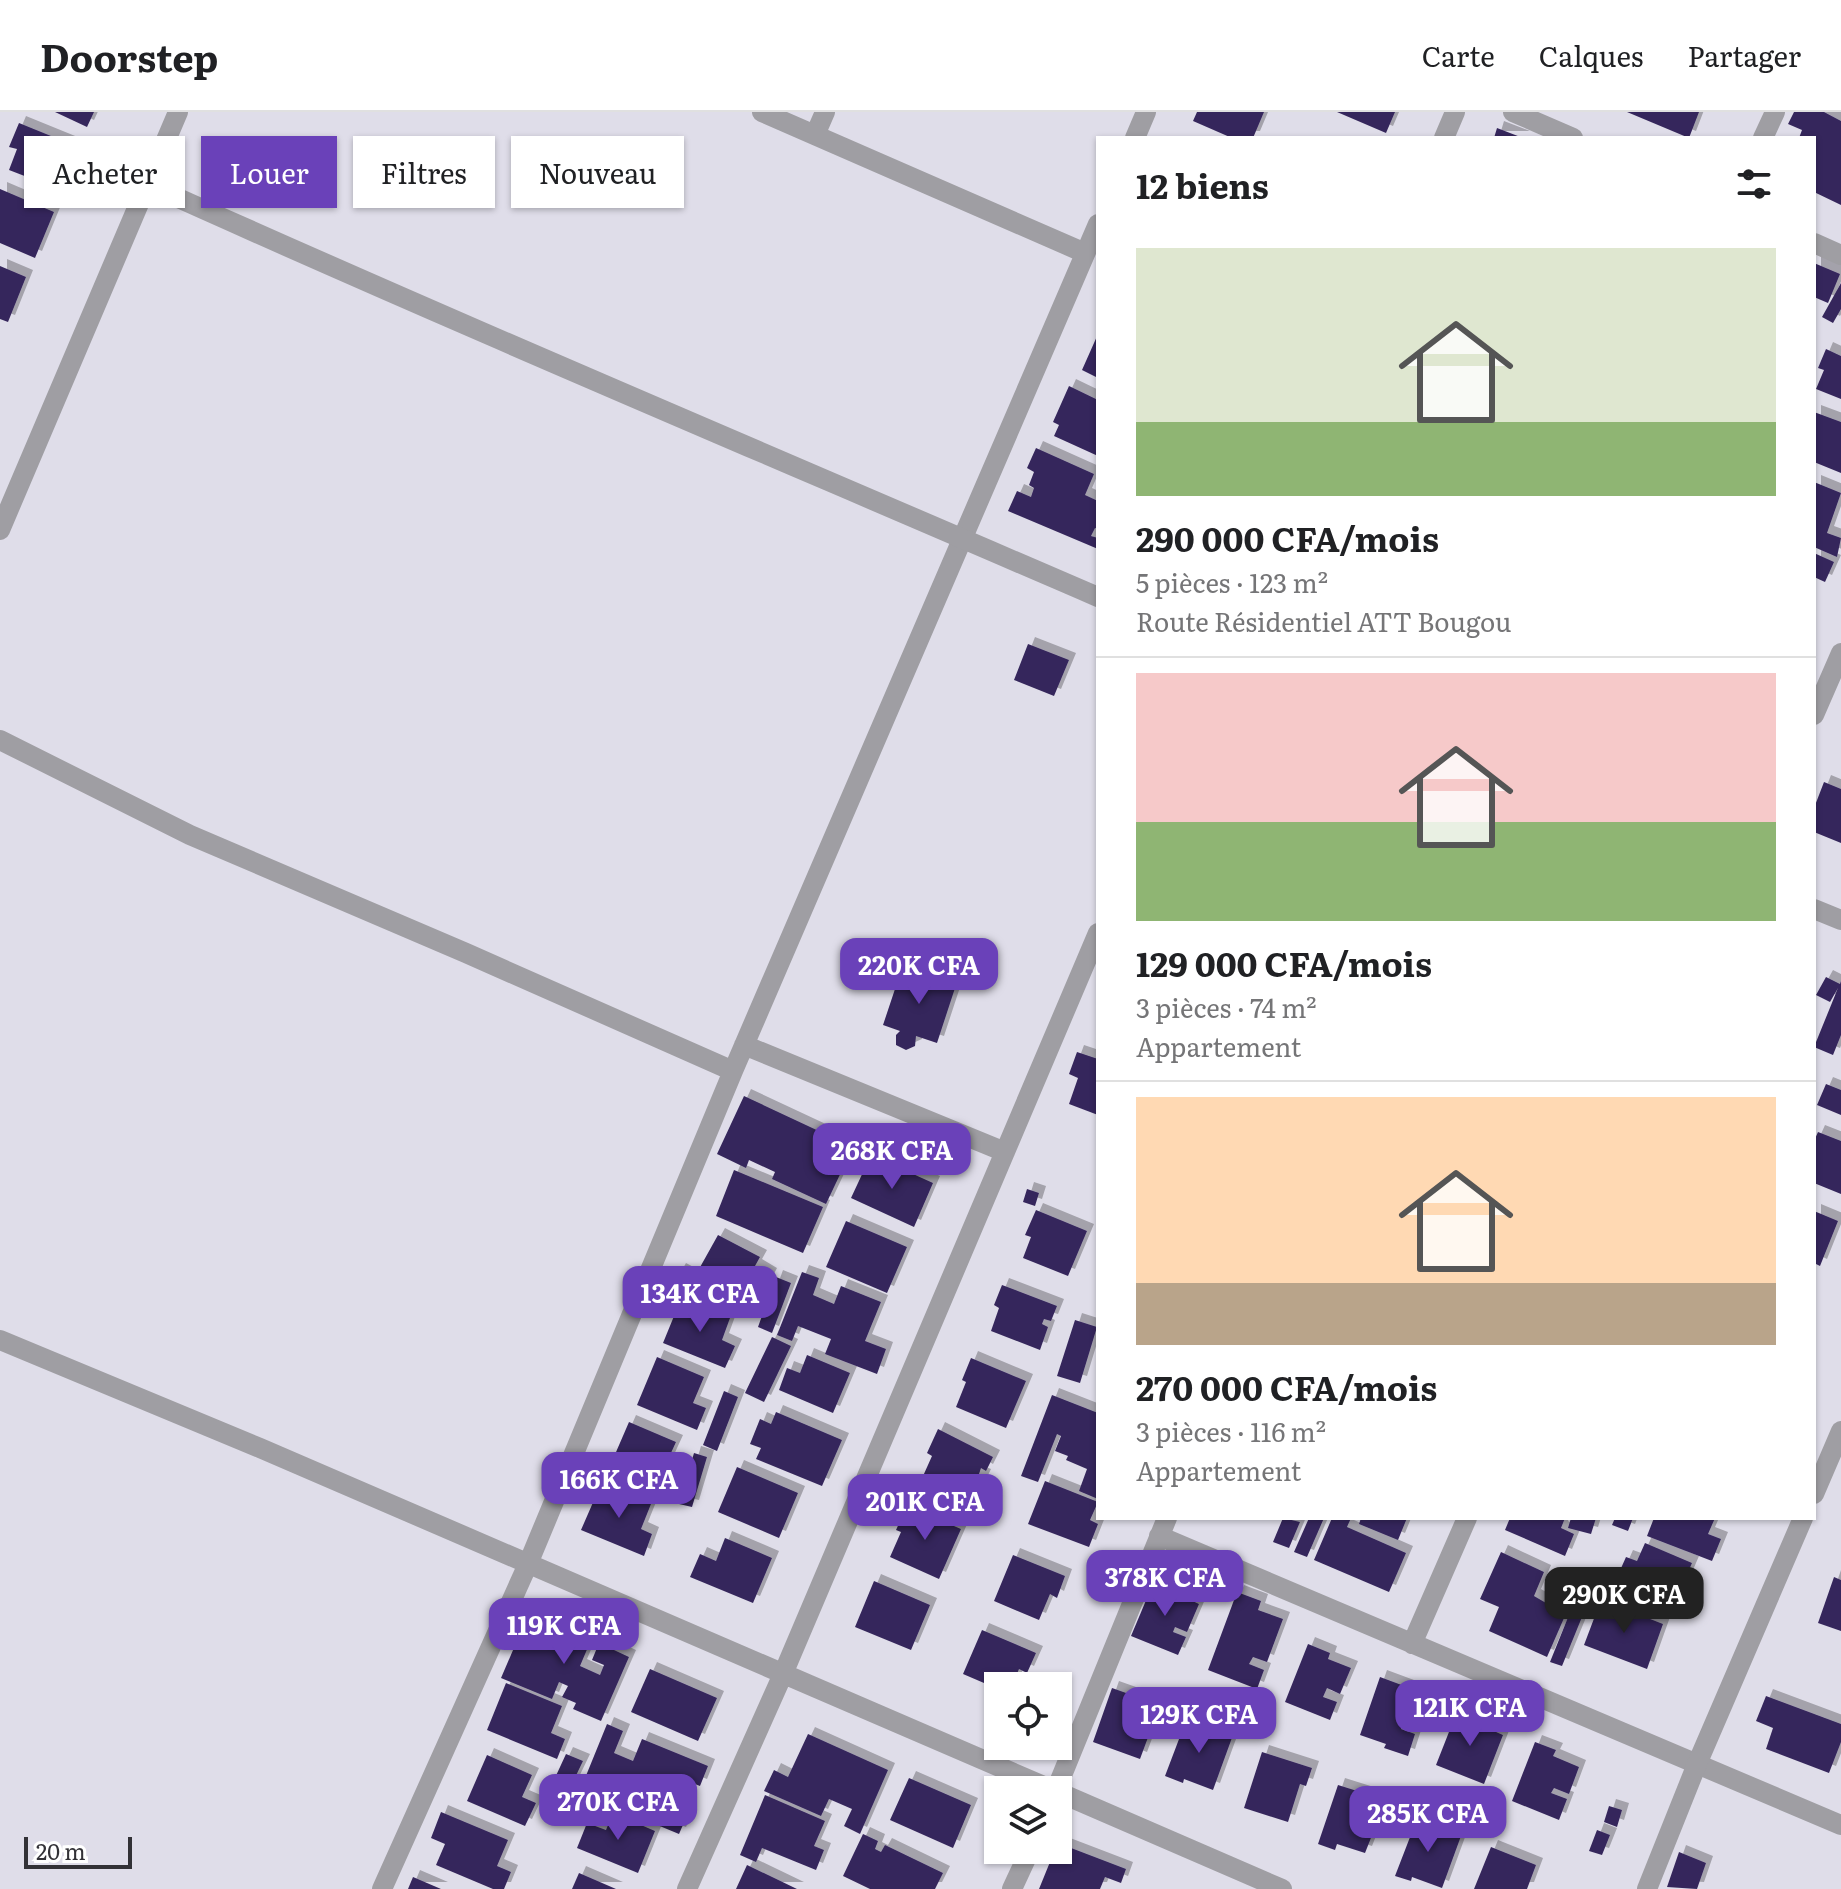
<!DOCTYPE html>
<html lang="fr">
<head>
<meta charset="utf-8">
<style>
	body { margin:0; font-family:Literata,serif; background:#f6f6f6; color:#202124; height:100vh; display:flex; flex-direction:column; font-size:30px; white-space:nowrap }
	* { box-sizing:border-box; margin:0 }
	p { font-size:26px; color:#757577 }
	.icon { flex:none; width:44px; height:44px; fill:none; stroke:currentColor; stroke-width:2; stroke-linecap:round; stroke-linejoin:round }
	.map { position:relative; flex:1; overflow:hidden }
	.sheet { position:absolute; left:1096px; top:24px; width:720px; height:1384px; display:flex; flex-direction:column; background:#fff; border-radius:0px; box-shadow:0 2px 6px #0004 }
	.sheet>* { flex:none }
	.banner { position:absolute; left:24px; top:24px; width:760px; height:72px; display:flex; gap:16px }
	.buttons { position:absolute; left:984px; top:1560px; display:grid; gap:16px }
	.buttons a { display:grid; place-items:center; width:88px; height:88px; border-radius:0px; background:#fff; box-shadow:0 2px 6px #0004; font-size:40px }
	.scale { position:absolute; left:24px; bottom:20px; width:108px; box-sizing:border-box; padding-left:8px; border:4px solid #323136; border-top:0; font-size:22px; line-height:28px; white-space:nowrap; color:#323136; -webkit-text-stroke:6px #fff; paint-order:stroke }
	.price { position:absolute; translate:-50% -68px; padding:0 18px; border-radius:16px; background:#6a41b9; color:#fff; font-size:26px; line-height:52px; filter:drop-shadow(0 2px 4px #0008) }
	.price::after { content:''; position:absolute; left:50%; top:48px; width:24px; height:18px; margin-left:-12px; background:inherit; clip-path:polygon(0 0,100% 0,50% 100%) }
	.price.active { background:#222; color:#fff }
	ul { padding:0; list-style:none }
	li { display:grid; align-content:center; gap:16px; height:424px; padding:0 40px }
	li+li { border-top:2px solid #e0e0e0 }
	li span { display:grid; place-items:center; height:248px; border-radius:0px; color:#555 }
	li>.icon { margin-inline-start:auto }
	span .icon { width:144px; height:144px; fill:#fffc; stroke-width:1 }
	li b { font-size:34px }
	h2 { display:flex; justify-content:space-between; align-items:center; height:96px; padding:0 40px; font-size:34px }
	.tag { padding:0 28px; border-radius:0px; background:#fff; box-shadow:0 2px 6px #0004; font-size:28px; line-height:72px }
	.tag.active { background:#6a41b9; color:#fff }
	header { display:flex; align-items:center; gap:48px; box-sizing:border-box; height:112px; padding:0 40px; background:#fff; border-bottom:2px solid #e0e0e0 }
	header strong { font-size:38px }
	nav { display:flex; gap:44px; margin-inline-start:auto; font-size:28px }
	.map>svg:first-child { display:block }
	.building { fill:#36275c; filter:url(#shadow) }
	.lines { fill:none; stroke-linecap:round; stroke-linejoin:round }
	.minor { stroke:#9f9ea3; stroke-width:20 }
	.tertiary { stroke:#9f9ea3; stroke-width:20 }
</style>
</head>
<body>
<header>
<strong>Doorstep</strong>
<nav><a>Carte</a><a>Calques</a><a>Partager</a></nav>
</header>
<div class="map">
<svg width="1841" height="1777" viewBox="0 0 1841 1777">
	<defs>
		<filter id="shadow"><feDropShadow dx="7" dy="-7" stdDeviation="0" flood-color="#0004"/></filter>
	</defs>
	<rect width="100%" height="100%" fill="#dfdde9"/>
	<path class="building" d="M 55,0 L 94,0 L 87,15 Z
		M 1197,0 L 1264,0 L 1253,26 L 1232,26 L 1193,9 Z
		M 1337,0 L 1395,0 L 1386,21 Z
		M 1627,0 L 1699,0 L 1689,26 Z
		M 1794,0 L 1824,0 L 1841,9 L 1841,93 L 1814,80 L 1814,26 L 1799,26 L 1802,18 L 1788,12 Z
		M 19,11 L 78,35 L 61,78 L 9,58 L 17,37 L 9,35 Z
		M 1497,16 L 1523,26 L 1494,26 Z
		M 0,77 L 54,100 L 35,146 L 0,131 Z
		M 1814,151 L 1840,162 L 1828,191 L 1814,185 Z
		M 0,154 L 26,165 L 8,210 L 0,207 Z
		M 1841,171 L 1841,197 L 1833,211 L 1822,205 Z
		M 1098,222 L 1098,266 L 1082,258 Z
		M 1826,237 L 1841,244 L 1841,287 L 1816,277 L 1824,258 L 1818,256 Z
		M 1069,274 L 1098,288 L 1098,344 L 1054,324 L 1059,313 L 1053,310 Z
		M 1814,300 L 1841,310 L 1841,361 L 1814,350 Z
		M 1036,336 L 1094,362 L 1085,383 L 1098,389 L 1098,417 L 1095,416 L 1091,424 L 1098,426 L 1098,437 L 1008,399 L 1017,379 L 1031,385 L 1034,376 L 1029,373 L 1034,360 L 1027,356 Z
		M 1814,370 L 1841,381 L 1827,421 L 1841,426 L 1837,445 L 1814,435 Z
		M 1814,441 L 1834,450 L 1825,470 L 1814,465 Z
		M 1028,532 L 1069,548 L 1054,584 L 1014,568 Z
		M 1824,670 L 1841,677 L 1841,731 L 1814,720 L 1814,696 Z
		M 903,853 L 957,870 L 937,931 L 916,924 L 915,934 L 906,938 L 896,933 L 896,923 L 900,919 L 883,913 Z
		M 1826,865 L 1840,872 L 1841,869 L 1841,923 L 1833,943 L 1814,935 L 1838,876 L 1830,890 L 1816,883 Z
		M 1077,940 L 1098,947 L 1098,1003 L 1069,992 L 1078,966 L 1069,962 Z
		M 1826,972 L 1841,978 L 1841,1003 L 1817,993 Z
		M 744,984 L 853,1035 L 826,1092 L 772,1067 L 775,1060 L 749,1048 L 746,1056 L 717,1042 Z
		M 1818,1020 L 1841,1029 L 1841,1082 L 1814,1071 L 1814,1029 Z
		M 871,1043 L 933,1071 L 914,1115 L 851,1086 Z
		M 734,1058 L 823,1095 L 803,1141 L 716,1104 Z
		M 1027,1077 L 1039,1081 L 1035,1094 L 1023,1090 Z
		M 1036,1098 L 1087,1119 L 1068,1164 L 1023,1146 L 1031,1125 L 1025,1123 Z
		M 1814,1099 L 1838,1109 L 1820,1154 L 1814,1151 Z
		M 846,1109 L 907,1135 L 887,1181 L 826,1155 Z
		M 718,1123 L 760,1145 L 755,1154 L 770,1163 L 753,1195 L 717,1175 L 706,1193 L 670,1174 L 679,1158 L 694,1166 Z
		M 802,1160 L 819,1166 L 813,1183 L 834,1192 L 841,1174 L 881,1190 L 865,1229 L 886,1237 L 877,1262 L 825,1242 L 831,1227 L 798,1214 L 792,1229 L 777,1223 Z
		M 776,1165 L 791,1171 L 772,1221 L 758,1215 Z
		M 1002,1173 L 1057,1194 L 1051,1209 L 1044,1207 L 1042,1212 L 1048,1215 L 1040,1238 L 991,1219 L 999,1196 L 994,1193 Z
		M 681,1187 L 730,1206 L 722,1228 L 735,1234 L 725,1256 L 663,1231 Z
		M 1075,1208 L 1097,1215 L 1080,1271 L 1057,1264 Z
		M 772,1225 L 791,1234 L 764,1290 L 745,1281 Z
		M 807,1243 L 850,1261 L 833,1301 L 779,1278 L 787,1256 L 800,1261 Z
		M 657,1245 L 704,1265 L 693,1291 L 706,1296 L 697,1318 L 637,1293 Z
		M 971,1246 L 1026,1269 L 1006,1316 L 956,1295 L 966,1270 L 962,1268 Z
		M 724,1279 L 738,1285 L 717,1339 L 703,1333 Z
		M 1052,1283 L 1098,1301 L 1098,1387 L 1079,1379 L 1087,1357 L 1066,1348 L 1068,1344 L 1055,1339 L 1061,1324 L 1057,1322 L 1038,1370 L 1021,1364 Z
		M 776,1300 L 842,1328 L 822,1374 L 756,1347 L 761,1336 L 750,1332 L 760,1307 L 771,1312 Z
		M 629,1310 L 676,1330 L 665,1354 L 678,1360 L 670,1380 L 610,1354 Z
		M 938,1317 L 993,1345 L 986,1359 L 981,1356 L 979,1362 L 984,1364 L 971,1391 L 966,1389 L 959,1403 L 927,1387 L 931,1379 L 919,1373 L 932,1344 L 927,1341 Z
		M 694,1341 L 707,1345 L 692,1395 L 679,1392 Z
		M 737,1355 L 798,1381 L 779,1426 L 718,1400 Z
		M 1045,1369 L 1098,1390 L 1090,1408 L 1098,1412 L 1089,1435 L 1028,1412 Z
		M 601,1372 L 651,1392 L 641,1417 L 652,1422 L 644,1444 L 581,1418 Z
		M 907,1394 L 961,1417 L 939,1467 L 890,1445 L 901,1420 L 896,1418 Z
		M 1283,1406 L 1300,1410 L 1289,1436 L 1273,1430 Z
		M 1309,1406 L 1324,1406 L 1307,1445 L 1294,1440 Z
		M 1332,1406 L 1351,1406 L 1347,1415 L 1406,1441 L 1389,1480 L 1314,1448 Z
		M 1361,1406 L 1407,1406 L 1398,1428 L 1359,1412 Z
		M 1510,1406 L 1565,1406 L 1561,1416 L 1574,1422 L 1565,1444 L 1505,1418 Z
		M 1571,1406 L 1596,1406 L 1591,1422 L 1568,1416 Z
		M 1615,1406 L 1633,1406 L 1628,1419 L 1612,1413 Z
		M 1654,1406 L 1715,1406 L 1708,1422 L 1721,1427 L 1712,1449 L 1647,1424 Z
		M 725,1426 L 772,1446 L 753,1491 L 690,1465 L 700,1442 L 716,1449 Z
		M 1645,1431 L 1692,1451 L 1676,1488 L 1618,1463 L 1626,1445 L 1637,1449 Z
		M 1501,1440 L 1544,1460 L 1534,1484 L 1546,1491 L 1557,1466 L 1578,1474 L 1547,1545 L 1489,1519 L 1499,1495 L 1480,1487 Z
		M 1013,1443 L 1065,1464 L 1057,1486 L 1050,1482 L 1039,1508 L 994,1489 Z
		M 1834,1465 L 1841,1468 L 1841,1519 L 1818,1511 Z
		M 1155,1467 L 1177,1476 L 1175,1481 L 1199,1492 L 1187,1520 L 1175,1515 L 1173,1520 L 1186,1525 L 1178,1543 L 1131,1524 Z
		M 874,1469 L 930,1493 L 911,1538 L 855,1515 Z
		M 1579,1478 L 1591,1483 L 1562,1554 L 1550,1550 Z
		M 1237,1480 L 1261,1489 L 1258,1498 L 1283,1507 L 1267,1550 L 1253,1545 L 1249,1552 L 1264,1558 L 1257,1577 L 1208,1558 Z
		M 1601,1488 L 1663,1512 L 1647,1557 L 1584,1533 Z
		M 529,1501 L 591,1528 L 580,1554 L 600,1563 L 604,1553 L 592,1548 L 599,1531 L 629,1545 L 601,1609 L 573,1597 L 576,1591 L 562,1585 L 568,1574 L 559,1570 L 552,1587 L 501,1566 Z
		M 982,1518 L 1036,1541 L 1027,1561 L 1019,1557 L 1012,1574 L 998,1574 L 998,1577 L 963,1562 Z
		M 1308,1532 L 1330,1541 L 1328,1547 L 1351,1556 L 1340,1582 L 1327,1576 L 1323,1585 L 1337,1590 L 1330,1608 L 1285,1590 Z
		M 650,1557 L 717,1586 L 698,1629 L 631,1600 Z
		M 1380,1565 L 1407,1575 L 1404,1582 L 1427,1590 L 1417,1617 L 1403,1610 L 1401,1617 L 1415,1622 L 1408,1644 L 1384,1636 L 1386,1632 L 1360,1623 Z
		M 506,1571 L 562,1594 L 551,1621 L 565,1627 L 557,1647 L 487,1618 Z
		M 1112,1576 L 1160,1593 L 1140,1647 L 1093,1630 Z
		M 1456,1578 L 1466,1582 L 1460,1598 L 1450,1594 Z
		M 1766,1584 L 1841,1612 L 1841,1630 L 1829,1661 L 1766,1637 L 1773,1616 L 1756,1609 Z
		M 1458,1597 L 1483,1607 L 1480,1613 L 1503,1623 L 1484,1672 L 1436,1653 Z
		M 1187,1606 L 1233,1623 L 1213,1678 L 1184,1667 L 1183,1671 L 1165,1664 Z
		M 607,1612 L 623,1619 L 614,1641 L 633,1649 L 642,1627 L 708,1654 L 700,1674 L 677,1665 L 667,1690 L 689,1699 L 679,1722 L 609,1693 L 616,1677 L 601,1670 L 594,1687 L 579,1681 Z
		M 808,1622 L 888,1658 L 860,1722 L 844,1714 L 852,1697 L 829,1687 L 821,1704 L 764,1679 L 774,1658 L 788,1665 Z
		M 1535,1630 L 1556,1638 L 1553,1644 L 1579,1655 L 1569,1682 L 1554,1676 L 1551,1681 L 1567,1687 L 1559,1708 L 1512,1689 Z
		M 1262,1640 L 1312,1656 L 1306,1674 L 1300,1672 L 1288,1710 L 1244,1696 Z
		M 566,1642 L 583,1649 L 570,1676 L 554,1668 Z
		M 487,1643 L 532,1663 L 522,1685 L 536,1691 L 525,1714 L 467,1689 Z
		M 909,1666 L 971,1693 L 953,1736 L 890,1708 Z
		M 1338,1673 L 1386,1688 L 1365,1741 L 1337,1732 L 1335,1738 L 1318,1732 Z
		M 765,1683 L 825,1709 L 814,1734 L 824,1738 L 816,1758 L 762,1736 L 756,1750 L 740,1743 Z
		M 1609,1694 L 1622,1698 L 1617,1715 L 1604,1710 Z
		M 441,1700 L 508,1728 L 497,1754 L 511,1760 L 504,1777 L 493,1777 L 436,1753 L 445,1732 L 431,1726 Z
		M 613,1701 L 655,1719 L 638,1761 L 577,1736 L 587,1711 L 606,1718 Z
		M 1417,1707 L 1461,1724 L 1442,1776 L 1412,1765 L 1411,1769 L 1395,1764 Z
		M 1597,1718 L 1610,1723 L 1602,1743 L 1589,1739 Z
		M 863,1722 L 878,1729 L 875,1737 L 881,1740 L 885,1733 L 943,1761 L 935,1777 L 870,1777 L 843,1764 Z
		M 1058,1731 L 1126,1757 L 1121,1771 L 1105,1765 L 1100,1777 L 1039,1777 L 1050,1750 L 1039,1746 L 1042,1738 L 1058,1738 Z
		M 1491,1735 L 1536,1753 L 1527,1777 L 1474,1777 Z
		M 1679,1740 L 1706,1751 L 1697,1777 L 1667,1775 Z
		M 747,1753 L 797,1777 L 736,1777 Z
		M 579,1761 L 616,1777 L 572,1777 Z
		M 413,1765 L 441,1777 L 408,1777 Z"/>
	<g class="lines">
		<path class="minor" d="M 762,0 L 1085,141
			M 1513,0 L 1573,26
			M 815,23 L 825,0
			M 1135,26 L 1146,0
			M 1444,26 L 1455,0
			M 1763,26 L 1775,0
			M 1814,131 L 1841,143
			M 0,418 L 178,0
			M 1814,603 L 1841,541
			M 0,628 L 190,723 L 466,841 L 733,959
			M 744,933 L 1005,1040
			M 0,1228 L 260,1336 L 1053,1678
			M 1159,1424 L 1841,1713
			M 1412,1532 L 1467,1406
			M 1056,1678 L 1167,1406
			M 1058,1680 L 1282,1777
			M 382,1777 L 528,1452 L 733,959 L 1098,112
			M 687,1777 L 783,1562 L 1098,821
			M 1012,1777 L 1030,1738"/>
		<path class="tertiary" d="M 147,72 C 462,214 781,348 1098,485
			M 1814,797 L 1841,808
			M 1814,1382 L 1841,1319
			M 1647,1777 L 1697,1652 L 1803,1406"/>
	</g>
</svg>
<div class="buttons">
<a><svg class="icon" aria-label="locate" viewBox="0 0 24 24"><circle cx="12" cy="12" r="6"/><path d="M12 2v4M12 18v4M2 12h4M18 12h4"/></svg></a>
<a><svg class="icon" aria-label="layers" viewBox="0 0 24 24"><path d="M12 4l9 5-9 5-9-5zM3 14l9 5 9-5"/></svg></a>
</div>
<div class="scale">20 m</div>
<b class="price" style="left:919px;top:894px">220K CFA</b>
<b class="price" style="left:892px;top:1079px">268K CFA</b>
<b class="price" style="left:700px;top:1222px">134K CFA</b>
<b class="price" style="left:619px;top:1408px">166K CFA</b>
<b class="price" style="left:925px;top:1430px">201K CFA</b>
<b class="price" style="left:1165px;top:1506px">378K CFA</b>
<b class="price active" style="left:1624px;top:1523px">290K CFA</b>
<b class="price" style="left:564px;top:1554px">119K CFA</b>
<b class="price" style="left:1470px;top:1636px">121K CFA</b>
<b class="price" style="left:1199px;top:1643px">129K CFA</b>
<b class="price" style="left:618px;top:1730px">270K CFA</b>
<b class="price" style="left:1428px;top:1742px">285K CFA</b>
<div class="banner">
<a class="tag">Acheter</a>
<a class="tag active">Louer</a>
<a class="tag">Filtres</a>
<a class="tag">Nouveau</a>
</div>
<section class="sheet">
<h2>12 biens<svg class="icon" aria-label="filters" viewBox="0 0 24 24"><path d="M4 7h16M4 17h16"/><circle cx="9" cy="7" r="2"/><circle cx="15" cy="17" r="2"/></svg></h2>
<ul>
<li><span style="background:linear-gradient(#dfe7d0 70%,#8fb573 0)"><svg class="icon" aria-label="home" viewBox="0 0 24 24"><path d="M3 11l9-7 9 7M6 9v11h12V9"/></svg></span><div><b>290 000 CFA/mois</b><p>5 pièces · 123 m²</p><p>Route Résidentiel ATT Bougou</p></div></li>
<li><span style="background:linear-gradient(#f6c9c9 60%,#8fb573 0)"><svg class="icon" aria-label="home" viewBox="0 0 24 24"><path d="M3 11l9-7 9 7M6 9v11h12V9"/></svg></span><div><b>129 000 CFA/mois</b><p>3 pièces · 74 m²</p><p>Appartement</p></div></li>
<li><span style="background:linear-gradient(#ffd9b3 75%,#b9a48a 0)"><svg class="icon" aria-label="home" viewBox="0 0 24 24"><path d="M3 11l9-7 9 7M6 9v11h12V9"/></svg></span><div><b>270 000 CFA/mois</b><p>3 pièces · 116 m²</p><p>Appartement</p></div></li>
</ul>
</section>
</div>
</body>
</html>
